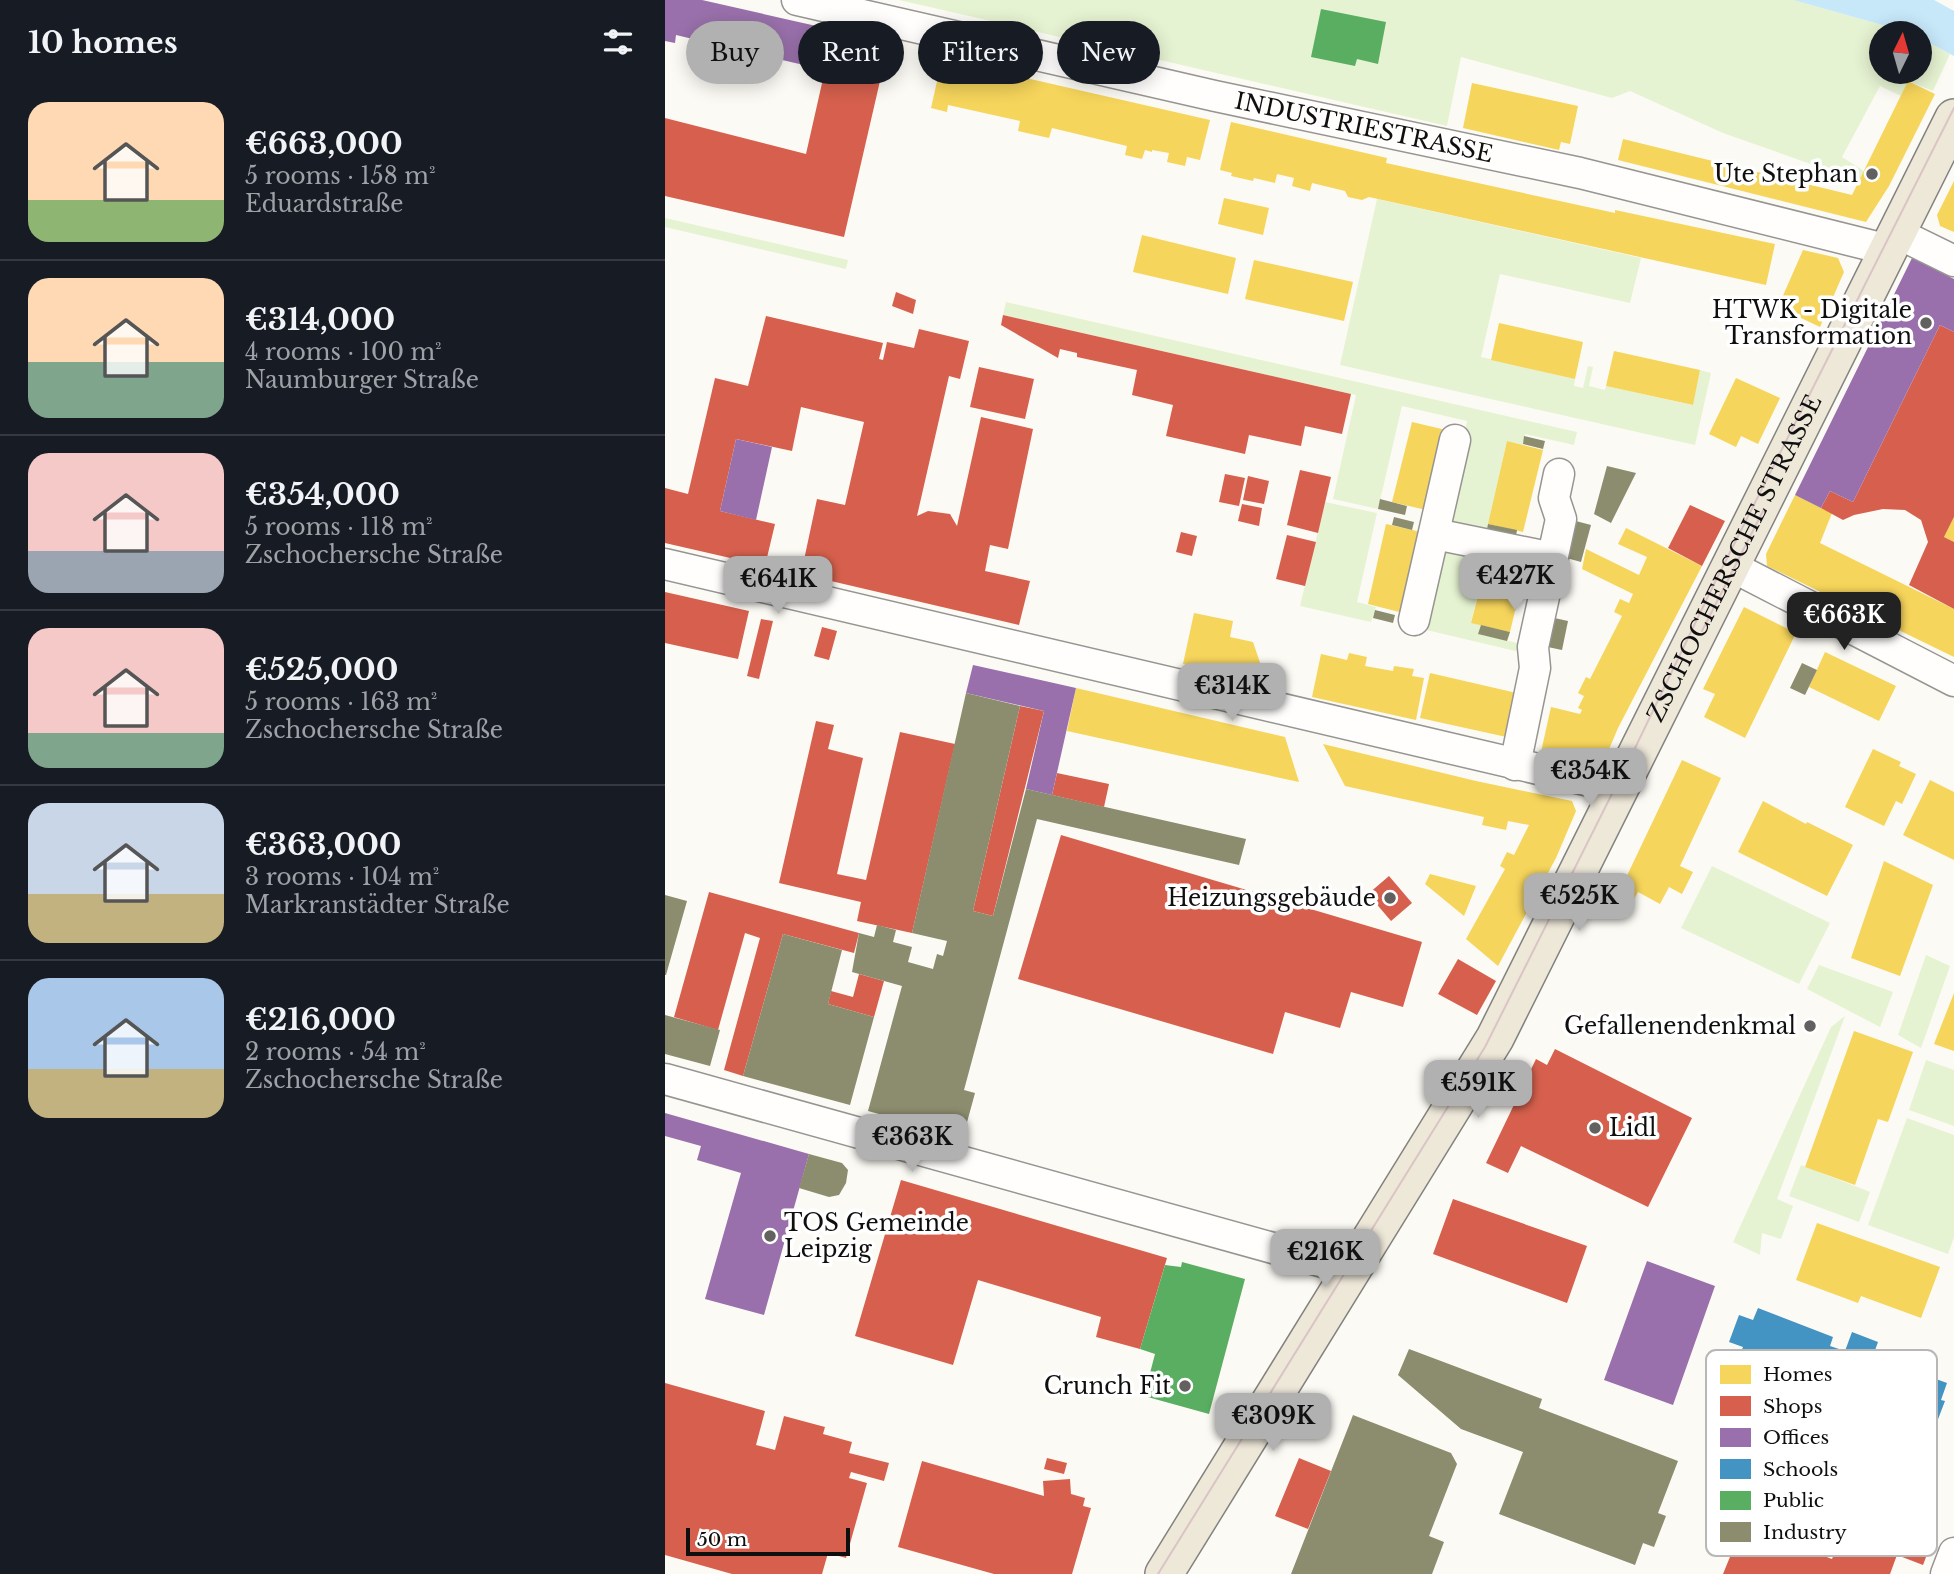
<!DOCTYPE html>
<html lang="en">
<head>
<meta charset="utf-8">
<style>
	body { margin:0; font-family:"Libre Baskerville",serif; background:#242831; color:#f1f3f6; height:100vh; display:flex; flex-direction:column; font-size:26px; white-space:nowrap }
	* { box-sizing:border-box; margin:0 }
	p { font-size:23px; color:#9ea1a6 }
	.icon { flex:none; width:38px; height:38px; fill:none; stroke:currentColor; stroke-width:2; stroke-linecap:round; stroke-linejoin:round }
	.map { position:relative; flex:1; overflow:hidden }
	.sheet { display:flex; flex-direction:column; background:#171b24; width:665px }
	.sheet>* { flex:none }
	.guide { position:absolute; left:21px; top:21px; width:665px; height:63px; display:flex; gap:14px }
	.needle { width:46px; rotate:5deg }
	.fabs { position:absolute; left:1204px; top:21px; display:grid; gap:14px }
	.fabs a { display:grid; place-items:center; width:63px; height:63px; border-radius:50%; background:#171b24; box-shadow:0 4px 18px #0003; font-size:35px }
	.scale { position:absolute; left:21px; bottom:18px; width:164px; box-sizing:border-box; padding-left:7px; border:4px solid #0f0f0f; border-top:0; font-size:19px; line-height:24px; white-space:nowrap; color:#0f0f0f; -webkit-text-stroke:5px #fff; paint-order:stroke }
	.price { position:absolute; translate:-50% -60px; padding:0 16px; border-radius:14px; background:#b1b1b2; color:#111; font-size:23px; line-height:46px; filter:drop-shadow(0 2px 4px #0008) }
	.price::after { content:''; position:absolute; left:50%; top:42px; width:21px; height:16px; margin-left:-10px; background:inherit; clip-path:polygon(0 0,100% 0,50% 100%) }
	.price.selected { background:#222; color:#fff }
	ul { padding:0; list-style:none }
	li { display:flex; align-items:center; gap:21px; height:175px; padding:0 28px }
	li+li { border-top:2px solid #363941 }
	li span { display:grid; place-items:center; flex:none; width:196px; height:140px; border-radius:21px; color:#555 }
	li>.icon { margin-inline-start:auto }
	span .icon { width:84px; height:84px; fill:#fffc; stroke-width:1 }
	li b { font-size:30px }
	h2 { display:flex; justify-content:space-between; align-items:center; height:84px; padding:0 28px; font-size:30px }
	.chip { padding:0 24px; border-radius:32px; background:#171b24; box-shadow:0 4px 18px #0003; font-size:24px; line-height:63px }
	.chip.selected { background:#b1b1b2; color:#111 }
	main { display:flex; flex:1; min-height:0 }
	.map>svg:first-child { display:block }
	.green { fill:#e6f3d2 }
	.water { fill:#c7e8f9 }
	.homes { fill:#f6d55c }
	.shops { fill:#d6604d }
	.offices { fill:#9970ab }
	.schools { fill:#4393c3 }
	.public { fill:#5aae61 }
	.industry { fill:#8c8c6e }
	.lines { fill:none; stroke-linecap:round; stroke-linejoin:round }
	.minor-casing { stroke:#969592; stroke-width:33 }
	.major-casing { stroke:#83827f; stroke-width:40 }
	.minor { stroke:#fffefd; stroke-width:30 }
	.major { stroke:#eee8d9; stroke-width:37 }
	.tram { stroke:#dac4c4; stroke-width:2 }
	.poi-dot { fill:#62615f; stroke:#fff; stroke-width:2.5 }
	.labels { text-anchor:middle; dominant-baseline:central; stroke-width:7; stroke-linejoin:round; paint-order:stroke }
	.street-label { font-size:23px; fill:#0f0f0f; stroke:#fff }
	.poi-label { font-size:23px; fill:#0f0f0f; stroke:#fff; text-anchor:end }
	.key { fill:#fff; stroke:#b7b7b7; stroke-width:2 }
	.key-label { font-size:19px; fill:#0f0f0f }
</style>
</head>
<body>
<main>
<section class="sheet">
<h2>10 homes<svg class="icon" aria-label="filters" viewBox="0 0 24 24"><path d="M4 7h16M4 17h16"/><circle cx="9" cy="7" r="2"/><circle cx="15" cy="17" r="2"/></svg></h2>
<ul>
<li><span style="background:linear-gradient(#ffd9b3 70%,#8fb573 0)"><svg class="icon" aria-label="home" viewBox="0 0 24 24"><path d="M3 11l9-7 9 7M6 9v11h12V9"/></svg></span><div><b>€663,000</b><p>5 rooms · 158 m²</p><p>Eduardstraße</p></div></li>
<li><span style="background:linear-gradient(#ffd9b3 60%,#7fa58c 0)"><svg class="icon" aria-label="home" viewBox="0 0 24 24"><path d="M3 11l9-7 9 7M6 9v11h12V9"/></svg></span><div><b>€314,000</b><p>4 rooms · 100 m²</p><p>Naumburger Straße</p></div></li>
<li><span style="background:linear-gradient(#f6c9c9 70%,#9aa5b1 0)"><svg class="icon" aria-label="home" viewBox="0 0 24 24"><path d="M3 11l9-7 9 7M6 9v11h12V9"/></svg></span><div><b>€354,000</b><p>5 rooms · 118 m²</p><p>Zschochersche Straße</p></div></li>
<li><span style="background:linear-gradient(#f6c9c9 75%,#7fa58c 0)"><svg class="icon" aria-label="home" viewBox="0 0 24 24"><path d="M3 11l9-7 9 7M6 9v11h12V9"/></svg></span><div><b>€525,000</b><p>5 rooms · 163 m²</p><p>Zschochersche Straße</p></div></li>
<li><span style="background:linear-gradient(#c9d6e8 65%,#c2b280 0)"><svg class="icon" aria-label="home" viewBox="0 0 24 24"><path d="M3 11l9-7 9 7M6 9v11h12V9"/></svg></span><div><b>€363,000</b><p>3 rooms · 104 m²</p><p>Markranstädter Straße</p></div></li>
<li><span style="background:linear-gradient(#a9c7e8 65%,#c2b280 0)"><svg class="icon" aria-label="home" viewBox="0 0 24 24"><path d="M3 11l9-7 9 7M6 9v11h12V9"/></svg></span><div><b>€216,000</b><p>2 rooms · 54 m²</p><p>Zschochersche Straße</p></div></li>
</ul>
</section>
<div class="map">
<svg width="1289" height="1574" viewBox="0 0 1289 1574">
	<rect width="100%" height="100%" fill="#fcfaf4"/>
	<path class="green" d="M 234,0 L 1128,0 L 1246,33 L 1216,33 L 1216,72 L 1255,72 L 1255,38 L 1285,54 L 1268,91 L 1243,81 L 1236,96 L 1215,86 L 1177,157 L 1199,171 L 1194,181 L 1058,133 L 965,91 L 947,98 L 796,57 L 782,126 Z
		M 712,199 L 976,258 L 965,303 L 835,274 L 816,357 L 910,379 L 909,386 L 918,388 L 923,366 L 928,367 L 924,386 L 940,390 L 941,386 L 1027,405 L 1035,370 L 1046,373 L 1030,445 L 675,365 Z
		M 0,218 L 183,260 L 181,269 L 0,227 Z
		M 341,302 L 912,432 L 909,445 L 860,434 L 858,445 L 842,441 L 821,534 L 788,524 L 782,511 L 802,421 L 737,406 L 713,509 L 668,499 L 691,395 L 338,315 Z
		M 660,502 L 712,513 L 692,602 L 711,607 L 706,622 L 635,606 Z
		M 773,550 L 837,555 L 835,563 L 821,560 L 806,622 L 816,625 L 814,634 L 861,645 L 859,653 L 753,628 Z
		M 1047,866 L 1165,923 L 1134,984 L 1016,928 Z
		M 1261,955 L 1285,966 L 1256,1048 L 1233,1035 Z
		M 1154,965 L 1228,992 L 1215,1027 L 1142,989 Z
		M 1180,1016 L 1112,1199 L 1128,1206 L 1116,1239 L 1097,1233 L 1095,1255 L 1068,1242 L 1166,1027 Z
		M 1261,1060 L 1289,1070 L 1289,1126 L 1244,1110 Z
		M 1242,1118 L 1289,1135 L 1289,1237 L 1283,1254 L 1203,1225 Z
		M 1136,1165 L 1205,1192 L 1194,1222 L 1124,1196 Z"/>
	<path class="water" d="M 1128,0 L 1269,0 L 1289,11 L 1289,56 L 1255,38 L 1255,33 L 1246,33 Z"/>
	<path class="homes" d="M 277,59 L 545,120 L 535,160 L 522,157 L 520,166 L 502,162 L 504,153 L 487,150 L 487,152 L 480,150 L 477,159 L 460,155 L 462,146 L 387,128 L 384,138 L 353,131 L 355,121 L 283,105 L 282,112 L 266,108 Z
		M 1243,81 L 1270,94 L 1224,186 L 1201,222 L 953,160 L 958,139 L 1187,195 Z
		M 807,83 L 913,106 L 905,144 L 896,142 L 894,150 L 798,128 Z
		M 566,122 L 722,158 L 721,163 L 950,213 L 950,210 L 1110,244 L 1101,285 L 704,197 L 697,200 L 683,197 L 680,191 L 647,183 L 645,191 L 627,186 L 629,178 L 612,174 L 610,183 L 589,178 L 588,181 L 566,176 L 567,173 L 555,170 Z
		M 1289,181 L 1289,232 L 1275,226 L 1272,215 Z
		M 559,198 L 604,208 L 598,235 L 553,224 Z
		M 477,235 L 571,258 L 563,294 L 468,272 Z
		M 1138,250 L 1173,258 L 1179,272 L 1155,327 L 1113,307 Z
		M 589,260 L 688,282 L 679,321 L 580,299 Z
		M 834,323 L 918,342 L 910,379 L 826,360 Z
		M 949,351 L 1035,370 L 1028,405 L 941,386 Z
		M 1071,378 L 1115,398 L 1093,444 L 1076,436 L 1071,447 L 1044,434 Z
		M 747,422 L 781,430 L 761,510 L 727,502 Z
		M 842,441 L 878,450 L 858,532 L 823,524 Z
		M 1130,495 L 1167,513 L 1155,543 L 1289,609 L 1289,657 L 1102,566 L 1101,554 Z
		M 1289,517 L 1289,542 L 1279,537 Z
		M 721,524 L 756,532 L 738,613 L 703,604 Z
		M 961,528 L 1037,566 L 953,728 L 942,754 L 923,761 L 876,752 L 886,707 L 915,714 L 917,710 L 913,708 L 919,696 L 913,693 L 921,677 L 925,679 L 957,616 L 949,612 L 955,599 L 964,603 L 968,594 L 917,569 L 921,549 L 974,575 L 982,557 L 953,544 Z
		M 822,560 L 860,569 L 845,632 L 806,623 Z
		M 1079,607 L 1131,633 L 1080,738 L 1039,717 L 1050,694 L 1038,689 Z
		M 529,613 L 568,621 L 565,637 L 588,642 L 603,686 L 518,664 Z
		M 1160,652 L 1231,686 L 1214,721 L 1144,687 Z
		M 684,653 L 702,657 L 700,666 L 728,671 L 729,666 L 749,669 L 747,676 L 759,678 L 751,720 L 647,697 L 656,654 L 682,660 Z
		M 765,673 L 856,694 L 846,738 L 755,718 Z
		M 411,688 L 620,737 L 634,782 L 402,731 Z
		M 658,744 L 811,781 L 907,801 L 911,811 L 891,858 L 833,966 L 801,939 L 840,869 L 835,866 L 842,852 L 849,855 L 864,825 L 843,821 L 841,830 L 817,825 L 819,817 L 680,786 Z
		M 1208,749 L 1236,762 L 1234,766 L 1251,774 L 1237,804 L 1231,801 L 1219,826 L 1180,807 Z
		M 1017,760 L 1056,778 L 1015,866 L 1028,872 L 1017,894 L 1004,887 L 995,904 L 973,892 L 967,903 L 956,897 L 962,886 L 958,884 Z
		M 1265,780 L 1289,792 L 1289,860 L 1238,835 Z
		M 1098,801 L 1141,824 L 1142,822 L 1188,845 L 1162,896 L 1073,852 Z
		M 1219,861 L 1268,885 L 1235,976 L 1186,958 Z
		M 765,874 L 811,886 L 799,916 L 760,884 Z
		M 1289,993 L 1289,1051 L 1269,1044 Z
		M 1189,1031 L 1248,1052 L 1223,1122 L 1213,1119 L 1190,1185 L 1140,1167 Z
		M 1152,1223 L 1275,1267 L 1256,1318 L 1196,1296 L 1193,1303 L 1131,1280 Z"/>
	<path class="shops" d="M 169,30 L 224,42 L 179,237 L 0,196 L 0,118 L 141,154 Z
		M 231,292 L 251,300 L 248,314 L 227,306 Z
		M 338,315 L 686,394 L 677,434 L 640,426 L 636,446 L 584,435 L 580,454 L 501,436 L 508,405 L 467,395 L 472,370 L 412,357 L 412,353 L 395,349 L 393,358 L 336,325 Z
		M 101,316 L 218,343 L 214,359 L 218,360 L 222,342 L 249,348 L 254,329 L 304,341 L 295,379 L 284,376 L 252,516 L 263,511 L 285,514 L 292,526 L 316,417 L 368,429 L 343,549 L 325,545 L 320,571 L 365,581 L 354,625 L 136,574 L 152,499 L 180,505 L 199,422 L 136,407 L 127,451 L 71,439 L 55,511 L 110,524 L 100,566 L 0,543 L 0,488 L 23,494 L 50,378 L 83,386 Z
		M 1275,325 L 1289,332 L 1289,517 L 1279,537 L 1289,542 L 1289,609 L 1244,585 L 1263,542 L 1256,520 L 1240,510 L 1218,509 L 1189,515 L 1178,520 L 1156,508 L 1165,491 L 1188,502 Z
		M 314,367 L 369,379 L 360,419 L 305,407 Z
		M 635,470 L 666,477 L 653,533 L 622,525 Z
		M 560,474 L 580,478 L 574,506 L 554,502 Z
		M 583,476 L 604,481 L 599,504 L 578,500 Z
		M 577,504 L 597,508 L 594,526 L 573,521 Z
		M 1025,505 L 1060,521 L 1037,566 L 1003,548 Z
		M 516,532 L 532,536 L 527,556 L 511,552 Z
		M 622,535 L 651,542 L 640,586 L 611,579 Z
		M 0,592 L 84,611 L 73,659 L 0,643 Z
		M 96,619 L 108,621 L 94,679 L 82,676 Z
		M 157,627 L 172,631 L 164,660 L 149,656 Z
		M 355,706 L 379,711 L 328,916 L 308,911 Z
		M 151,721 L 169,725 L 163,749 L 198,758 L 172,874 L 201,880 L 235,732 L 290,744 L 247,933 L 192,921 L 196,902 L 114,883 Z
		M 392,773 L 444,784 L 439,807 L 387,795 Z
		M 396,835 L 757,942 L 738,1007 L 686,992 L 675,1028 L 620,1012 L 608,1054 L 353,979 Z
		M 724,876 L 747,903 L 726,921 L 703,894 Z
		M 44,892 L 194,933 L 189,953 L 118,934 L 78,1076 L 59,1070 L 95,938 L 80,933 L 53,1030 L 9,1017 Z
		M 793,959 L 831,981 L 812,1015 L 773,994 Z
		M 194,974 L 219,981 L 209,1017 L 163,1004 L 166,991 L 188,997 Z
		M 890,1049 L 1027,1118 L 983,1207 L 856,1146 L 843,1173 L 821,1163 L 871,1059 L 882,1065 Z
		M 236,1180 L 502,1258 L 475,1349 L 431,1337 L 436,1317 L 313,1280 L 288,1365 L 190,1336 Z
		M 788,1199 L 922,1246 L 902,1303 L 768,1254 Z
		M 0,1383 L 100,1411 L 91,1445 L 110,1450 L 119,1416 L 160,1427 L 158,1434 L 187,1442 L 184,1453 L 224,1463 L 219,1481 L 186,1472 L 184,1478 L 202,1483 L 181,1558 L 163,1553 L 157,1574 L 67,1574 L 0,1555 Z
		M 382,1458 L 402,1463 L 399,1474 L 379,1469 Z
		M 634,1458 L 666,1471 L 643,1529 L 610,1516 Z
		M 257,1461 L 379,1496 L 378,1481 L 405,1479 L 406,1494 L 420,1498 L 418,1506 L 426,1508 L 407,1574 L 329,1574 L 233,1547 Z
		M 1210,1514 L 1269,1536 L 1258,1565 L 1232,1555 L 1225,1574 L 1058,1574 L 1078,1525 L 1167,1559 L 1181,1523 L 1203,1532 Z"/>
	<path class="offices" d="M 0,0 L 37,0 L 169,30 L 160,70 L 11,35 L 10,43 L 0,41 Z
		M 1247,258 L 1289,279 L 1289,332 L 1275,325 L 1188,502 L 1165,491 L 1156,508 L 1130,495 Z
		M 71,439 L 107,447 L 91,520 L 55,511 Z
		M 308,665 L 411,688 L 387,795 L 361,789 L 379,711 L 301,693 Z
		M 0,1113 L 144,1154 L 99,1315 L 40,1299 L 76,1173 L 32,1160 L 36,1146 L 0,1136 Z
		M 982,1261 L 1050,1286 L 1008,1405 L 939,1380 Z"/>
	<path class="schools" d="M 1093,1308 L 1168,1337 L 1165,1346 L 1180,1351 L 1187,1332 L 1213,1342 L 1208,1356 L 1282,1383 L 1276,1400 L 1280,1401 L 1270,1427 L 1245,1417 L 1244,1421 L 1193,1402 L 1195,1397 L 1171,1388 L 1174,1378 L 1155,1371 L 1153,1375 L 1133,1368 L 1129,1378 L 1074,1357 L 1078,1347 L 1064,1342 L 1074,1315 L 1088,1320 Z"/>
	<path class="public" d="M 656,9 L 721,22 L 713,64 L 692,59 L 690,66 L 646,57 Z
		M 517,1262 L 580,1279 L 544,1414 L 479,1396 L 490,1354 L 475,1349 L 500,1265 L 516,1267 Z"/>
	<path class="industry" d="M 859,436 L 880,441 L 878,449 L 858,444 Z
		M 942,466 L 971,473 L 946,523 L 929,514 Z
		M 715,499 L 742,506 L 740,515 L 713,509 Z
		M 729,517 L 749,522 L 747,530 L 727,525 Z
		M 907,520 L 926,525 L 916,562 L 898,557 Z
		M 823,524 L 852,530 L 850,541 L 821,534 Z
		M 710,610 L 730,615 L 728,623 L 708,618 Z
		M 885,617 L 903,621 L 897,650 L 878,646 Z
		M 816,625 L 845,632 L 842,641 L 813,634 Z
		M 1137,663 L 1152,670 L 1140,695 L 1125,688 Z
		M 301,693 L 355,706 L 308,911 L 328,916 L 361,789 L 581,839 L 574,865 L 372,819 L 299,1090 L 310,1093 L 298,1137 L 203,1111 L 237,986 L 187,972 L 194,933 L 209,937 L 212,925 L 231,930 L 228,942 L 247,947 L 243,962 L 268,969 L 272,954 L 278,956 L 282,941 L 247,933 Z
		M 0,895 L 22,901 L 1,975 L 0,975 Z
		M 118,934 L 177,950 L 163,1004 L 209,1017 L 185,1105 L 78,1076 Z
		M 0,1015 L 55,1030 L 45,1066 L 0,1054 Z
		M 144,1154 L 177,1163 L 183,1170 L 181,1183 L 174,1195 L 164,1197 L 134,1188 Z
		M 744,1349 L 877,1399 L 874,1408 L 1013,1461 L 993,1513 L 1001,1516 L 989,1547 L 978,1543 L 970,1565 L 834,1514 L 858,1452 L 796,1429 L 733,1375 Z
		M 688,1415 L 786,1453 L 792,1464 L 764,1536 L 779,1542 L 767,1574 L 626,1574 Z"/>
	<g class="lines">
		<g class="minor-casing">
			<g id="minor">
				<path id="s1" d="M 132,0 L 550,96 L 915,173 L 1224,250"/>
				<path d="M 1232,233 L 1289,261"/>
				<path d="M 770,534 L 888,558"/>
				<path d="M 0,564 L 954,788"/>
				<path d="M 1066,566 L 1289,681"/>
				<path d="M 749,620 L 790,440"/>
				<path d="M 850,765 L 870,668 L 868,647 L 896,519 L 889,498 L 894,474"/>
				<path d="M 0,1079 L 687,1270"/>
				<path d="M 1281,1574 L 1289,1553"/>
			</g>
		</g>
		<g class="major-casing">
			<g id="major">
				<path id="s2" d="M 499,1574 L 830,1038 L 1289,118"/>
			</g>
		</g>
		<use href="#minor" class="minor"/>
		<use href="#major" class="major"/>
		<path class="tram" d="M 1037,631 L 1099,509
			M 493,1574 L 820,1047 L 972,744 L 1050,582 L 1289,108"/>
	</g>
	<g class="poi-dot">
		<circle cx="1207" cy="174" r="7"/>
		<circle cx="1261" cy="323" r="7"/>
		<circle cx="725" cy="898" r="7"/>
		<circle cx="1145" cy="1026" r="7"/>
		<circle cx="930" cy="1128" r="7"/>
		<circle cx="105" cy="1236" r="7"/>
		<circle cx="520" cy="1386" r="7"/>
	</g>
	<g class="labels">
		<g class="street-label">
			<text stroke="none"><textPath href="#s1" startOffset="581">INDUSTRIESTRASSE</textPath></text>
			<text stroke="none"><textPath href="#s2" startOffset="1166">ZSCHOCHERSCHE STRASSE</textPath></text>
		</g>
		<g class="poi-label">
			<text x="1193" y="174">Ute Stephan</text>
			<text x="1247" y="310">HTWK - Digitale<tspan x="1247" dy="26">Transformation</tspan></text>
			<text x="711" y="898">Heizungsgebäude</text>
			<text x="1131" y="1026">Gefallenendenkmal</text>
			<text x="944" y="1128" text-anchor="start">Lidl</text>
			<text x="119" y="1223" text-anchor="start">TOS Gemeinde<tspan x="119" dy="26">Leipzig</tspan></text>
			<text x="506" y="1386">Crunch Fit</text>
		</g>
	</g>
	<rect x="1041" y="1350" width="231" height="206" rx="10" class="key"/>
	<rect x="1055" y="1365" width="31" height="19" fill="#f6d55c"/>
	<rect x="1055" y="1396" width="31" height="20" fill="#d6604d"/>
	<rect x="1055" y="1428" width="31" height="19" fill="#9970ab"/>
	<rect x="1055" y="1459" width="31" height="20" fill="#4393c3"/>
	<rect x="1055" y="1491" width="31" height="19" fill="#5aae61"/>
	<rect x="1055" y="1522" width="31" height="20" fill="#8c8c6e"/>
	<g class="key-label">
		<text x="1098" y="1381">Homes</text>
		<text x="1098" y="1413">Shops</text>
		<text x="1098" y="1444">Offices</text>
		<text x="1098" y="1476">Schools</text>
		<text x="1098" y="1507">Public</text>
		<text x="1098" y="1539">Industry</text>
	</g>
</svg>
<div class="fabs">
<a><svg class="needle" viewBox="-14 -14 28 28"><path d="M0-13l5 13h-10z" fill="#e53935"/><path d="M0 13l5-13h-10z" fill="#9ea1a6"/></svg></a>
</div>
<div class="scale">50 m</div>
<b class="price" style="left:850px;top:613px">€427K</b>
<b class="price" style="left:113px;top:616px">€641K</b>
<b class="price selected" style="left:1179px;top:652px">€663K</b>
<b class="price" style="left:567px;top:723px">€314K</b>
<b class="price" style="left:925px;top:808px">€354K</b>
<b class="price" style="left:914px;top:933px">€525K</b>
<b class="price" style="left:813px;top:1120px">€591K</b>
<b class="price" style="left:247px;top:1174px">€363K</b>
<b class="price" style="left:660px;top:1289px">€216K</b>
<b class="price" style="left:608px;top:1453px">€309K</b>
<div class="guide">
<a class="chip selected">Buy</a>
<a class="chip">Rent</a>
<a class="chip">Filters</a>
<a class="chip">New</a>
</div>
</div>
</main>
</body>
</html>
